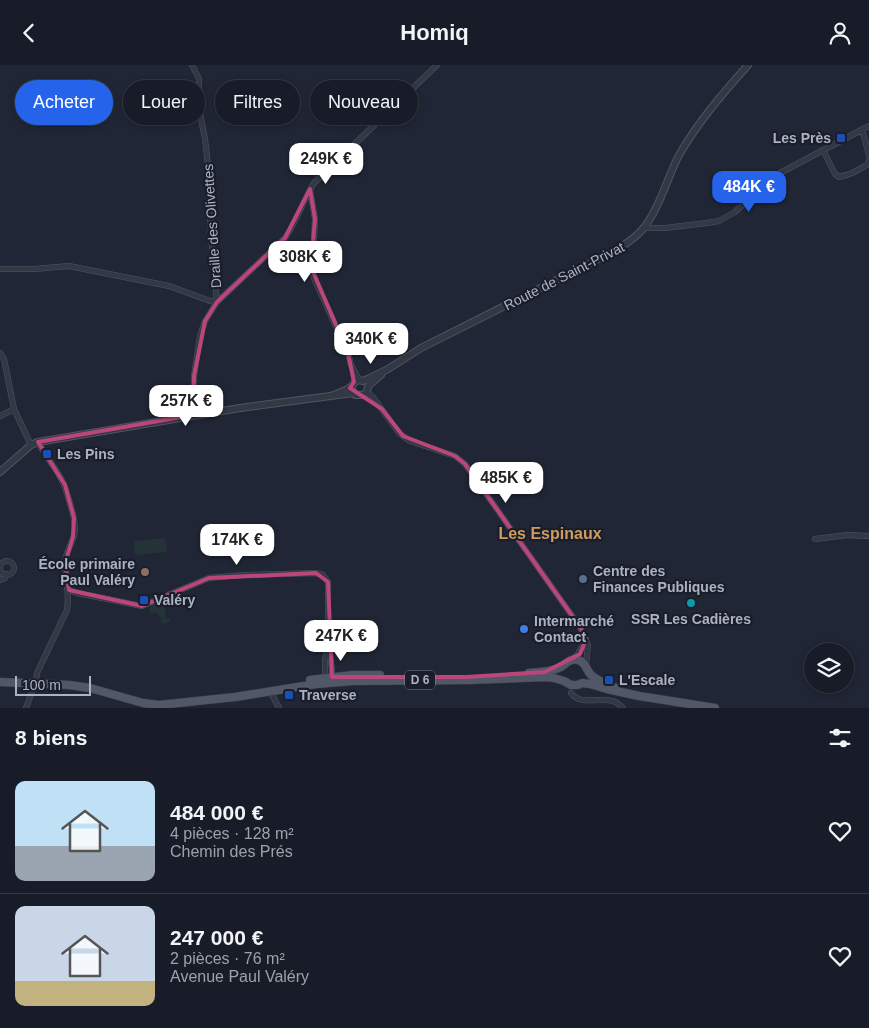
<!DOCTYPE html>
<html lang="fr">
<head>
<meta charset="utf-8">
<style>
	body { margin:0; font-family:Arial,sans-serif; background:#252934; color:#f1f3f6; height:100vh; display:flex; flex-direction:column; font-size:19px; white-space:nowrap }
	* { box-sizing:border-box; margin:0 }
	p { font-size:16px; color:#9fa1a8 }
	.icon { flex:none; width:28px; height:28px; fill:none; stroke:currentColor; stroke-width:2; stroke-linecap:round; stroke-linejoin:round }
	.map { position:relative; height:643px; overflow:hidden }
	.panel { display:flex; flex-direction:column; background:#181c28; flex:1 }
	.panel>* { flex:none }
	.top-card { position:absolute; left:15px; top:15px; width:500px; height:45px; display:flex; gap:10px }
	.fabs { position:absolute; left:804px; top:578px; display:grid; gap:10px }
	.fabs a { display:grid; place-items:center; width:50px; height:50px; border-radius:50%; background:#181c28; box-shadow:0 2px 8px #0003,0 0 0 1px #363a45; font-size:25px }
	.scale { position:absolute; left:15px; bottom:12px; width:76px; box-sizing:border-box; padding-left:5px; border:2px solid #adb2c2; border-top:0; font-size:14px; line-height:18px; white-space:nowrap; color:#adb2c2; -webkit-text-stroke:4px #191e2a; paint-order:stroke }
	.price { position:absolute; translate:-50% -42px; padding:0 11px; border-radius:10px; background:#fff; color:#222; font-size:16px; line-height:32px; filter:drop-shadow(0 1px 2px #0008) }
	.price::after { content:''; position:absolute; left:50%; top:30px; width:15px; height:11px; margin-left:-8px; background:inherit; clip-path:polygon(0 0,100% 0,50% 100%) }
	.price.selected { background:#2563eb; color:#fff }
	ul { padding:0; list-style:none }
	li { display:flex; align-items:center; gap:15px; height:125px; padding:0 15px }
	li+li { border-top:1px solid #363a45 }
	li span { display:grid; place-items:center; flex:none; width:140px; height:100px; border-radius:10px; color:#555 }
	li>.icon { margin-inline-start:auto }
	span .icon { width:60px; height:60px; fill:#fffc; stroke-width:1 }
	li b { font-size:21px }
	h2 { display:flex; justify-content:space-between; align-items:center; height:60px; padding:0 15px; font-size:21px }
	.tag { padding:0 18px; border-radius:22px; background:#181c28; box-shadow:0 2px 8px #0003,0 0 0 1px #363a45; font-size:18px; line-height:45px }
	.tag.selected { background:#2563eb; color:#fff }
	header { display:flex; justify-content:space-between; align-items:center; height:65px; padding:0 15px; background:#181c28; font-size:22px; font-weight:700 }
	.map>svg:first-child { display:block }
	.green { fill:#233337 }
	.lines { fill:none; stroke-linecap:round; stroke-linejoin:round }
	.minor-casing { stroke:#515563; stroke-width:6 }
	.tertiary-casing { stroke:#515563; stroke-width:8 }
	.primary-casing { stroke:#3d414f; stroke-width:9 }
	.minor { stroke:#333845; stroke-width:5 }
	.tertiary { stroke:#333845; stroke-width:6 }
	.primary { stroke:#515766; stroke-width:8 }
	.marked { fill:none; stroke:#bc467a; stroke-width:4; stroke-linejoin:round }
	.transit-dot { fill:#1a4fb4; stroke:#191e2a; stroke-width:2 }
	.education-dot { fill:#8d6e63; stroke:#191e2a; stroke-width:2 }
	.service-dot { fill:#5c6f8a; stroke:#191e2a; stroke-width:2 }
	.culture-dot { fill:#0f9aa8; stroke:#191e2a; stroke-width:2 }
	.shop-dot { fill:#3f7fe0; stroke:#191e2a; stroke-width:2 }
	.labels { text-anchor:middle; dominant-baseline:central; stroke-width:4.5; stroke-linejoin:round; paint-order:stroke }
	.shield { fill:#191e2a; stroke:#818694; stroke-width:1 }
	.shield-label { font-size:12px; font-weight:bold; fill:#adb2c2 }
	.poi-label { font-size:14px; font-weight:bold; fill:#adb2c2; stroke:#191e2a; text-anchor:start }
	.street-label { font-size:14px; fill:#adb2c2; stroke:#191e2a }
	.quarter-label { font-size:16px; font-weight:bold; fill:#ce9c5d; stroke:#191e2a }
</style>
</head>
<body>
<header><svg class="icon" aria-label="back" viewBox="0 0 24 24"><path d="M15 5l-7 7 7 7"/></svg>Homiq<svg class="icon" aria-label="person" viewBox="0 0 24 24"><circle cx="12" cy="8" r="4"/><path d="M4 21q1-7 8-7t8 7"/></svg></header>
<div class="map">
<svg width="869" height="643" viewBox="0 0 869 643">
	<rect width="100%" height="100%" fill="#202635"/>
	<path class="green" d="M 165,473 L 167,487 L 135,490 L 134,476 Z
		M 163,535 L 166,535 L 168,537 L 164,539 L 166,554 L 171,554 L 169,557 L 163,559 L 159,556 L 162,554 L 156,547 L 151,549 L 149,544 L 150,542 Z"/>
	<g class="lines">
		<g class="minor-casing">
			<path id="minor" d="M 192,0 L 199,14 L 199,43 L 205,74 L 208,100 L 211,170 L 217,237 L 205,256 L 200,271 L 194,311 L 193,350
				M 862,64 L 869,90
				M 823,85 L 835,109 L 839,112 C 850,110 859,105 868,99 L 869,95
				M 310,125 L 315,154 L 314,175 L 311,202 L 314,213 L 348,288 L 351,300 L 359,315
				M 644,163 L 665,163 L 707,158 L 719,156 L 735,147 L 760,124 L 780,108 L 869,61
				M 0,204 L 34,204 L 69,201 L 169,221 L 210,236 L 217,237 L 285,173 C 297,156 303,136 314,118 L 437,0
				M 0,288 L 4,294 L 14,344 L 31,380
				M 367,327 L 372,331 L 399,368 L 410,376 L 455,391 L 465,399 L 580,562 L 588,580 L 586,600
				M 0,351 L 14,344
				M 815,474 L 847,470 L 869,471
				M0 503a7 7 0 1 1 14 0a7 7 0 1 1-14 0Z
				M 0,515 L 5,513 L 6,509
				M 69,525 L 77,528 L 142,541 L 209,513 L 244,510 L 316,508 L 323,510 L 328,517 L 328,579 L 325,594 L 325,615
				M 329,582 L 332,605 L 332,615
				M 573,594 C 582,587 580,583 586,574
				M 270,626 L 279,643
				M 571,628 C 580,641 600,632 613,636 C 617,637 620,640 623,643
				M 26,643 L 36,616 L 37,608 L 67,545 C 70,526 65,515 65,498 C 65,486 74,477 75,465 C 75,457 73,449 71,442 C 69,435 67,427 64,420 C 58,404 45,392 38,377"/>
		</g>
		<g class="tertiary-casing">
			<path id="tertiary" d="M 352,325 L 355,330 L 363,330 L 367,327 L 368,321 L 381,310
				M 331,331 L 346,325 L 352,321 L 356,315 L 363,316 L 370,313 L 388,304 L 421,283 L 618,184 C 627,178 635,173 642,165 C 658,147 667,114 678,92 C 697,58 723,28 748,0
				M 0,407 L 31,380 L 38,377 L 240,343 L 353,328"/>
		</g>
		<g class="primary-casing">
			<path id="primary" d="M 529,608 C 540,607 551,607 561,602 C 567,598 570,593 578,595 C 586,597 586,605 591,610 C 597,616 608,619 616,623
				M 310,615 L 353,610 L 380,610
				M 0,617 L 69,620 L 90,623 L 143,638 L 159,640 L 235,632 L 316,619 L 353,616 L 469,615 L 546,612 L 554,613 L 564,616 L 571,620 L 578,620 L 582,618 L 590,619 L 607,624 L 639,631 L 715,643"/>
		</g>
		<use href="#minor" class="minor"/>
		<use href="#tertiary" class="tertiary"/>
		<use href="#primary" class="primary"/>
	</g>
	<path class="marked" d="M 310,124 L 315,154 L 311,202 L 348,288 L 354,317 L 350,323 L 382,344 L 403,371 L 455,391 L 465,399 L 580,562 L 586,574 L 580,589 L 545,607 L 466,612 L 332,612 L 328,517 L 316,508 L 209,513 L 142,541 L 69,525 L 65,498 L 73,472 L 74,453 L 65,420 L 38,377 L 193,350 L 194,311 L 205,256 L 217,237 L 285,173 Z"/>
	<g class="transit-dot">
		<rect x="836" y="68" width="10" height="10" rx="2.5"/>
		<rect x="42" y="384" width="10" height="10" rx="2.5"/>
		<rect x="139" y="530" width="10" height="10" rx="2.5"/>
		<rect x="604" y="610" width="10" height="10" rx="2.5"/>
		<rect x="284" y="625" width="10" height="10" rx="2.5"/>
	</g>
	<circle class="education-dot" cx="145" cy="507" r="5"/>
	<circle class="service-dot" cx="583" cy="514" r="5"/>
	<circle class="culture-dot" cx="691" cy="538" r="5"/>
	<circle class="shop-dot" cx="524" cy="564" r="5"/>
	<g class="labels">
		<rect class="shield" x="405" y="605.5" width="30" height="19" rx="4"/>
		<g class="shield-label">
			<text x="420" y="615">D 6</text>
		</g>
		<g class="poi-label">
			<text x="831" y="73" text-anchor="end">Les Près</text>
			<text x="57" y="389">Les Pins</text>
			<text x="135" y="499" text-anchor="end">École primaire<tspan x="135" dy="16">Paul Valéry</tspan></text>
			<text x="593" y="506">Centre des<tspan x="593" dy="16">Finances Publiques</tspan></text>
			<text x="154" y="535">Valéry</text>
			<text x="691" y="554" text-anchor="middle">SSR Les Cadières</text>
			<text x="534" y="556">Intermarché<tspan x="534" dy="16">Contact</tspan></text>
			<text x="619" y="615">L'Escale</text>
			<text x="299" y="630">Traverse</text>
		</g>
		<g class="street-label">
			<text transform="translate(212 161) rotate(-94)">Draille des Olivettes</text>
			<text transform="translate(564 211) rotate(-27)">Route de Saint-Privat</text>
		</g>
		<g class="quarter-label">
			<text x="550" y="468">Les Espinaux</text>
		</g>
	</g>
</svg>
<div class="fabs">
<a><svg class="icon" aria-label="layers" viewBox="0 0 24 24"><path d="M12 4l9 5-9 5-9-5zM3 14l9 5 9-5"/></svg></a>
</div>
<div class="scale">100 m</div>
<b class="price" style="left:326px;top:120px">249K €</b>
<b class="price selected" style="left:749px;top:148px">484K €</b>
<b class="price" style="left:305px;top:218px">308K €</b>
<b class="price" style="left:371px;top:300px">340K €</b>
<b class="price" style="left:186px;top:362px">257K €</b>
<b class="price" style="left:506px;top:439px">485K €</b>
<b class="price" style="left:237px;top:501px">174K €</b>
<b class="price" style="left:341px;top:597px">247K €</b>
<div class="top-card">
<a class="tag selected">Acheter</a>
<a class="tag">Louer</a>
<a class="tag">Filtres</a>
<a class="tag">Nouveau</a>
</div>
</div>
<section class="panel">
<h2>8 biens<svg class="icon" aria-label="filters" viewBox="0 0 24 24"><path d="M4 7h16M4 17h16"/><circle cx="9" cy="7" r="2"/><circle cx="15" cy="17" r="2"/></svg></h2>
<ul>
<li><span style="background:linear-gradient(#bfe0f5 65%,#9aa5b1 0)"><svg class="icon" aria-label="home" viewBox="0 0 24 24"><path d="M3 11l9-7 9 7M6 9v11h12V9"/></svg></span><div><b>484 000 €</b><p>4 pièces · 128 m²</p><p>Chemin des Prés</p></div><svg class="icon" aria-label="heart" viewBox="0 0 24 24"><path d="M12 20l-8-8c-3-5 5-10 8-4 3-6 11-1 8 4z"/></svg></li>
<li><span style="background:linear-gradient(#c9d6e8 75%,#c2b280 0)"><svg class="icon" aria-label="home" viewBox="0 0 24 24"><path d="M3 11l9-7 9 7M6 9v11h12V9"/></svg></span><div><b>247 000 €</b><p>2 pièces · 76 m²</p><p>Avenue Paul Valéry</p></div><svg class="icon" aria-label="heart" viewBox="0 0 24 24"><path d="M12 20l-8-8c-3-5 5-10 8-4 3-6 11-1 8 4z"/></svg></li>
</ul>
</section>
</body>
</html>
